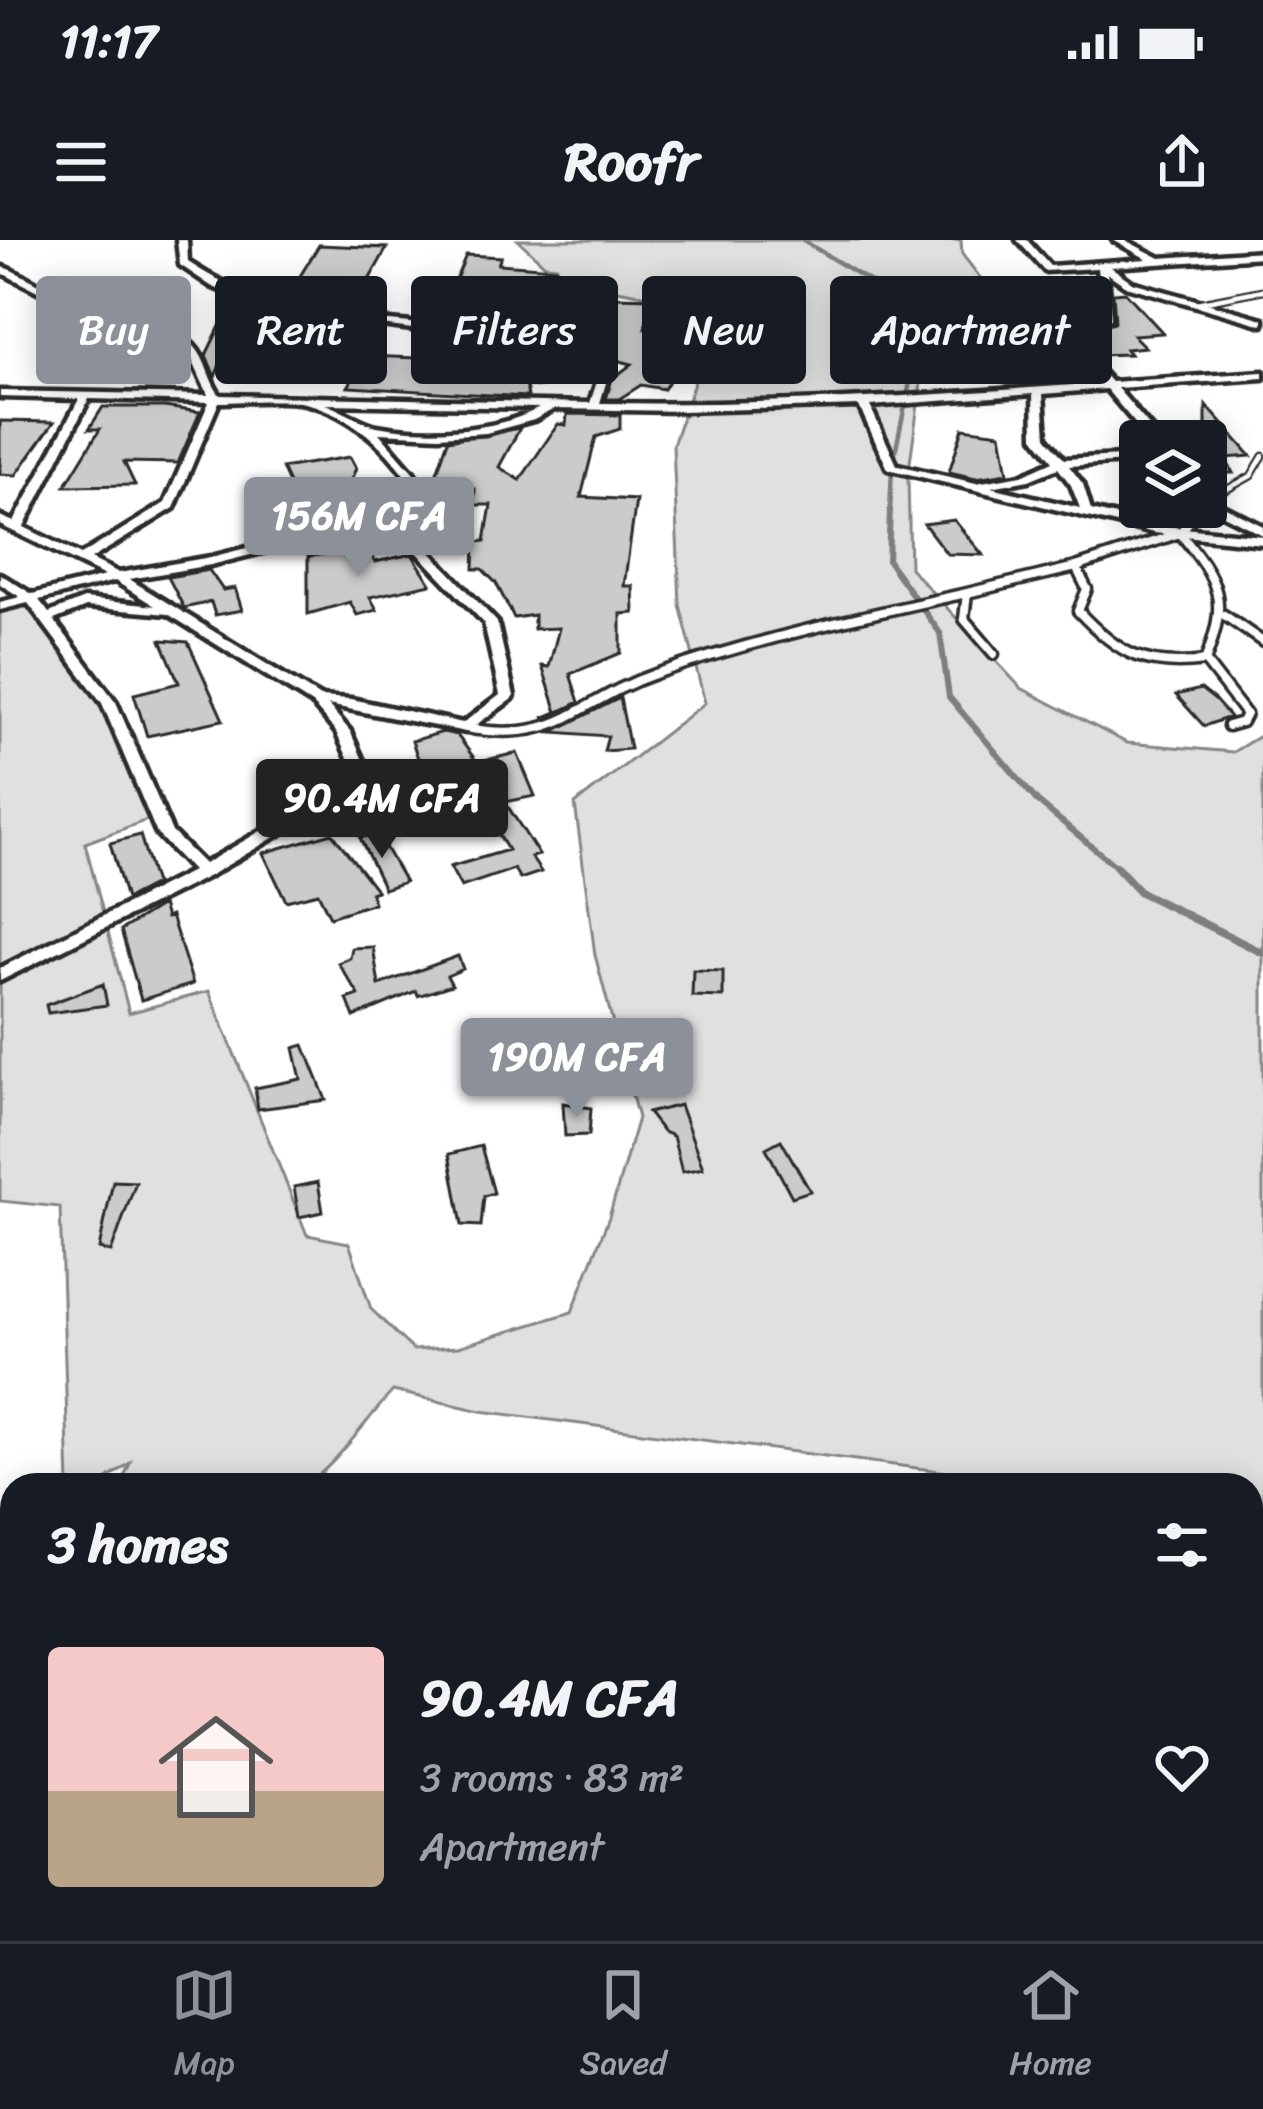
<!DOCTYPE html>
<html lang="en">
<head>
<meta charset="utf-8">
<style>
	body { margin:0; font-family:Sriracha,sans-serif; background:#20242c; color:#f1f3f6; height:100vh; display:flex; flex-direction:column; font-size:45px; white-space:nowrap }
	* { box-sizing:border-box; margin:0 }
	p { font-size:39px; color:#9ea1a6 }
	.icon { flex:none; width:66px; height:66px; fill:none; stroke:currentColor; stroke-width:2; stroke-linecap:round; stroke-linejoin:round }
	.map { position:relative; flex:1; overflow:hidden }
	.panel { position:absolute; left:0px; top:1233px; width:1263px; height:468px; display:flex; flex-direction:column; background:#171b24; border-radius:36px 36px 0 0; box-shadow:0 6px 30px #0003 }
	.panel>* { flex:none }
	.guide { position:absolute; left:36px; top:36px; width:1191px; height:108px; display:flex; gap:24px }
	.controls { position:absolute; left:1119px; top:180px; display:grid; gap:24px }
	.controls a { display:grid; place-items:center; width:108px; height:108px; border-radius:12px; background:#171b24; box-shadow:0 6px 30px #0003; font-size:60px }
	.price { position:absolute; translate:-50% -102px; padding:0 27px; border-radius:12px; background:#8c9099; color:#fff; font-size:39px; line-height:78px; filter:drop-shadow(0 3px 6px #0008) }
	.price::after { content:''; position:absolute; left:50%; top:72px; width:36px; height:27px; margin-left:-18px; background:inherit; clip-path:polygon(0 0,100% 0,50% 100%) }
	.price.on { background:#222; color:#fff }
	ul { padding:0; list-style:none }
	li { display:flex; align-items:center; gap:36px; height:300px; padding:0 48px }
	li+li { border-top:3px solid #363941 }
	li span { display:grid; place-items:center; flex:none; width:336px; height:240px; border-radius:12px; color:#555 }
	li>.icon { margin-inline-start:auto }
	span .icon { width:144px; height:144px; fill:#fffc; stroke-width:1 }
	li b { font-size:51px }
	h2 { display:flex; justify-content:space-between; align-items:center; height:144px; padding:0 48px; font-size:51px }
	.chip { padding:0 42px; border-radius:12px; background:#171b24; box-shadow:0 6px 30px #0003; font-size:42px; line-height:108px }
	.chip.on { background:#8c9099; color:#fff }
	.status { display:flex; justify-content:space-between; align-items:center; height:84px; padding:0 60px; background:#171b24; direction:ltr }
	.status svg { height:33px; fill:currentColor }
	header { display:flex; justify-content:space-between; align-items:center; height:156px; padding:0 48px; background:#171b24; font-size:54px; font-weight:800 }
	.tabs { display:flex; justify-content:space-around; align-items:center; height:168px; border-top:3px solid #363941; background:#171b24; font-size:33px; color:#9ea1a6 }
	.tabs a { display:grid; justify-items:center; gap:6px }
	.tabs .on { color:#8c9099 }
	.map>svg:first-child { display:block }
	.green { fill:#e0e0e0; stroke:#868686; stroke-width:3 }
	.lines { fill:none; stroke-linecap:round; stroke-linejoin:round }
	.stream-far2 { stroke:#7e7e7e; stroke-width:4.5 }
	.stream-far1 { stroke:#7e7e7e; stroke-width:6 }
	.stream { stroke:#7e7e7e; stroke-width:8 }
	.building { fill:#cbcbcb; stroke:#2b2b2b; stroke-width:3 }
	.lane-far1-casing { stroke:#2b2b2b; stroke-width:9 }
	.lane-casing { stroke:#2b2b2b; stroke-width:15 }
	.street-casing { stroke:#2b2b2b; stroke-width:9 }
	.lane-far1 { stroke:#fff; stroke-width:4.5 }
	.lane { stroke:#fff; stroke-width:8 }
	.street { fill:#fff; fill-rule:evenodd }
</style>
</head>
<body>
<div class="status"><b>11:17</b><svg viewBox="0 0 49 12"><path d="M0 12V9h3v3zM5 12V6h3v6zM10 12V3h3v9zM15 12V0h3v12zM26 1h20v11H26zM47 4h2v5h-2z"/></svg></div>
<header><svg class="icon" aria-label="menu" viewBox="0 0 24 24"><path d="M4 6h16M4 12h16M4 18h16"/></svg>Roofr<svg class="icon" aria-label="share" viewBox="0 0 24 24"><path d="M12 15V3M7 8l5-5 5 5M5 13v7h14v-7"/></svg></header>
<div class="map">
<svg width="1263" height="1701" viewBox="0 0 1263 1701">
	<rect width="100%" height="100%" fill="#fff"/>
	<filter id="ink" filterUnits="userSpaceOnUse"><feTurbulence type="fractalNoise" baseFrequency=".00833" numOctaves="2"/><feDisplacementMap in="SourceGraphic" scale="24" xChannelSelector="R" yChannelSelector="G"/><feConvolveMatrix kernelMatrix="1 2 1 2 8 2 1 2 1" color-interpolation-filters="sRGB"/></filter>
	<g filter="url(#ink)">
		<path class="green" d="M 518,0 L 961,0 L 962,14 L 1022,93 L 1009,114 L 922,135 L 908,237 L 910,328 L 1021,448 L 1127,503 L 1233,512 L 1263,494 L 1263,1273 L 1251,1272 L 1251,1245 L 1047,1245 L 481,1171 L 393,1151 C 372,1172 324,1242 301,1245 C 276,1248 248,1237 226,1245 L 121,1245 L 130,1223 L 99,1245 L 69,1245 L 60,967 L 0,961 L 0,366 L 32,360 L 109,462 L 158,576 L 85,603 L 129,773 L 209,751 L 307,995 L 349,1003 L 371,1069 L 413,1110 L 458,1107 L 572,1072 L 609,977 L 638,878 L 595,715 L 575,564 L 705,463 L 680,365 L 673,205 L 707,104 L 654,57 L 559,39 L 556,26 L 545,25 Z"/>
		<g class="lines">
			<path class="stream-far2" d="M 802,0 L 892,55 L 916,114 L 892,227 L 890,273"/>
			<path class="stream-far1" d="M 890,270 L 888,321 L 940,393 L 949,457 L 1037,561 L 1119,629"/>
			<path class="stream" d="M 1116,626 L 1140,652 L 1263,713"/>
		</g>
		<path class="building" d="M 319,5 L 387,8 L 369,40 L 294,46 Z
			M 466,15 L 501,17 L 498,24 L 555,28 L 542,55 L 652,58 L 645,88 L 681,91 L 669,141 L 664,149 L 641,145 L 619,159 L 606,159 L 612,139 L 632,124 L 604,117 L 608,110 L 468,85 L 475,74 L 444,68 Z
			M 1094,50 L 1097,71 L 1062,79 L 1039,52 Z
			M 1125,52 L 1163,93 L 1133,95 L 1145,107 L 1126,109 L 1130,114 L 1093,115 L 1073,91 L 1115,82 L 1113,53 Z
			M 226,74 L 238,79 L 215,137 L 206,115 Z
			M 461,100 L 557,122 L 543,147 L 526,146 L 528,157 L 348,147 L 367,116 L 417,118 L 421,109 L 455,110 Z
			M 1206,165 L 1251,216 L 1225,218 L 1233,233 L 1206,233 Z
			M 103,167 L 164,167 L 200,172 L 178,223 L 124,222 L 135,245 L 65,246 L 100,189 L 89,189 Z
			M 567,174 L 620,175 L 620,189 L 596,197 L 581,257 L 636,260 L 624,346 L 633,346 L 634,373 L 621,374 L 621,413 L 570,434 L 579,462 L 563,470 L 543,478 L 557,472 L 542,426 L 549,427 L 559,388 L 534,389 L 534,375 L 514,378 L 496,343 L 482,329 L 474,329 L 475,302 L 485,301 L 491,265 L 474,265 L 475,249 L 464,249 L 464,244 L 433,244 L 448,200 L 520,188 L 499,227 L 520,240 L 558,184 L 566,185 Z
			M 0,181 L 54,182 L 16,235 L 0,234 Z
			M 963,188 L 1001,193 L 1008,233 L 976,238 L 949,232 Z
			M 350,217 L 356,228 L 350,242 L 370,243 L 362,260 L 302,272 L 282,228 Z
			M 954,280 L 983,315 L 947,314 L 924,284 Z
			M 365,306 L 375,322 L 412,314 L 431,344 L 370,357 L 377,370 L 357,375 L 350,362 L 308,374 L 308,317 Z
			M 209,330 L 223,350 L 235,348 L 242,370 L 215,375 L 211,362 L 184,368 L 168,337 Z
			M 161,400 L 188,402 L 223,480 L 147,496 L 134,454 L 179,443 Z
			M 1201,449 L 1215,460 L 1230,477 L 1204,486 L 1176,455 Z
			M 620,458 L 630,509 L 604,511 L 608,496 L 552,492 Z
			M 443,492 L 457,495 L 477,522 L 517,513 L 535,556 L 505,562 L 539,615 L 531,617 L 541,632 L 520,639 L 514,629 L 461,647 L 450,627 L 508,610 L 485,572 L 451,582 L 421,527 L 412,501 Z
			M 332,593 L 377,651 L 371,653 L 374,663 L 330,677 L 318,653 L 286,661 L 263,613 Z
			M 377,593 L 405,642 L 384,649 L 360,598 Z
			M 140,595 L 155,644 L 126,659 L 110,603 Z
			M 162,665 L 166,678 L 171,676 L 193,744 L 141,760 L 121,690 Z
			M 373,707 L 379,745 L 458,716 L 463,729 L 447,736 L 452,745 L 418,756 L 416,751 L 354,777 L 347,759 L 359,755 L 338,723 L 350,718 L 352,708 Z
			M 693,730 L 723,731 L 723,757 L 692,756 Z
			M 103,744 L 107,765 L 48,773 L 46,765 Z
			M 304,805 L 326,860 L 258,869 L 255,848 L 301,839 L 294,808 Z
			M 563,863 L 591,868 L 589,895 L 565,896 Z
			M 680,865 L 703,928 L 682,932 L 673,896 L 663,892 L 648,873 Z
			M 781,900 L 810,951 L 792,957 L 766,908 Z
			M 481,906 L 494,953 L 484,956 L 481,986 L 462,985 L 449,914 Z
			M 113,941 L 136,942 L 111,1012 L 99,1009 Z
			M 318,942 L 323,972 L 299,977 L 294,947 Z"/>
		<g class="lines">
			<g class="lane-far1-casing">
				<path id="lane-far1" d="M 1196,63 L 1263,50
					M 1206,261 L 1251,236 L 1263,216
					M 1196,273 L 1201,267"/>
			</g>
			<g class="lane-casing">
				<path id="lane" d="M 1076,327 L 1087,349 L 1078,371 C 1118,414 1146,429 1205,421 C 1229,359 1220,343 1180,293 L 1198,270
					M 1224,375 L 1263,402
					M 994,414 L 964,379 L 967,353 L 1076,327 L 1180,293
					M 1205,421 L 1246,474 L 1242,482 L 1228,486
					M 466,488 C 561,505 576,461 655,434 C 756,399 862,376 967,353"/>
			</g>
			<g class="street-casing">
				<path id="street" d="M 177,0 L 187,0 L 188,22 C 272,78 351,75 447,87 C 500,93 551,108 603,121 L 611,126 L 600,163 C 768,166 934,155 1101,143 L 1052,86 L 1102,75 L 1097,28 L 1045,31 L 1017,0 L 1027,0 L 1050,26 L 1147,19 L 1113,0 L 1125,0 L 1160,18 L 1263,11 L 1263,17 L 1111,27 L 1132,42 L 1263,79 L 1263,85 L 1126,46 L 1107,33 L 1111,79 L 1064,88 L 1111,142 L 1263,132 L 1263,138 L 1117,148 L 1162,201 L 1150,201 L 1106,149 L 1043,154 L 1046,197 L 1064,219 L 1140,215 L 1140,221 L 1069,226 L 1083,244 L 1091,270 L 1154,285 L 1263,296 L 1263,304 L 1154,293 L 888,229 L 859,166 L 683,171 L 554,169 L 534,180 L 486,193 L 439,196 L 379,193 L 413,232 L 435,267 L 412,279 L 423,304 L 497,382 L 514,456 L 512,459 L 466,492 L 328,465 L 350,491 L 371,538 L 369,541 L 209,636 L 0,741 L 0,728 L 192,631 L 157,594 L 102,463 L 28,363 L 0,370 L 0,362 L 20,357 L 0,344 L 0,334 L 32,354 L 105,336 L 0,285 L 0,276 L 14,282 L 79,159 L 0,157 L 0,151 L 208,155 L 190,115 L 169,97 L 142,87 L 73,69 L 0,32 L 0,26 C 31,36 56,57 86,67 C 120,79 167,77 193,105 C 207,119 208,140 220,155 L 590,163 L 601,129 L 483,98 L 287,73 L 246,61 L 211,46 L 180,25 ZM 1033,154 L 1034,197 L 1053,221 L 1022,235 L 976,243 L 897,225 L 870,166 ZM 89,159 L 209,162 L 165,263 L 81,315 L 24,287 ZM 219,162 C 245,162 281,158 305,163 C 356,175 400,218 422,266 L 403,274 L 389,272 L 211,317 L 119,333 L 91,319 L 174,268 ZM 325,164 L 539,168 C 496,192 426,195 377,186 C 365,184 340,169 325,164 ZM 1058,228 L 1071,245 L 1080,268 L 991,247 L 1029,240 ZM 389,280 L 400,281 L 413,308 L 484,383 L 500,455 L 463,483 L 351,459 L 320,457 L 129,339 L 211,325 ZM 115,341 L 155,366 L 84,359 L 49,373 L 39,360 ZM 86,367 L 168,374 L 312,464 L 336,492 L 356,536 L 204,624 L 172,592 L 116,462 L 54,380 Z
					M 1206,257 L 1263,286 L 1263,295 L 1206,266 Z"/>
			</g>
			<use href="#lane-far1" class="lane-far1"/>
			<use href="#lane" class="lane"/>
			<use href="#street" class="street"/>
		</g>
	</g>
</svg>
<div class="controls">
<a><svg class="icon" aria-label="layers" viewBox="0 0 24 24"><path d="M12 4l9 5-9 5-9-5zM3 14l9 5 9-5"/></svg></a>
</div>
<b class="price" style="left:359px;top:339px">156M CFA</b>
<b class="price on" style="left:382px;top:621px">90.4M CFA</b>
<b class="price" style="left:577px;top:880px">190M CFA</b>
<div class="guide">
<a class="chip on">Buy</a>
<a class="chip">Rent</a>
<a class="chip">Filters</a>
<a class="chip">New</a>
<a class="chip">Apartment</a>
</div>
<section class="panel">
<h2>3 homes<svg class="icon" aria-label="filters" viewBox="0 0 24 24"><path d="M4 7h16M4 17h16"/><circle cx="9" cy="7" r="2"/><circle cx="15" cy="17" r="2"/></svg></h2>
<ul>
<li><span style="background:linear-gradient(#f6c9c9 60%,#b9a48a 0)"><svg class="icon" aria-label="home" viewBox="0 0 24 24"><path d="M3 11l9-7 9 7M6 9v11h12V9"/></svg></span><div><b>90.4M CFA</b><p>3 rooms · 83 m²</p><p>Apartment</p></div><svg class="icon" aria-label="heart" viewBox="0 0 24 24"><path d="M12 20l-8-8c-3-5 5-10 8-4 3-6 11-1 8 4z"/></svg></li>
</ul>
</section>
</div>
<nav class="tabs">
<a class="on"><svg class="icon" aria-label="map" viewBox="0 0 24 24"><path d="M3 6l6-2 6 2 6-2v14l-6 2-6-2-6 2zM9 4v14M15 6v14"/></svg>Map</a>
<a><svg class="icon" aria-label="saved" viewBox="0 0 24 24"><path d="M7 4h10v16l-5-4-5 4z"/></svg>Saved</a>
<a><svg class="icon" aria-label="home" viewBox="0 0 24 24"><path d="M3 11l9-7 9 7M6 9v11h12V9"/></svg>Home</a>
</nav>
</body>
</html>
